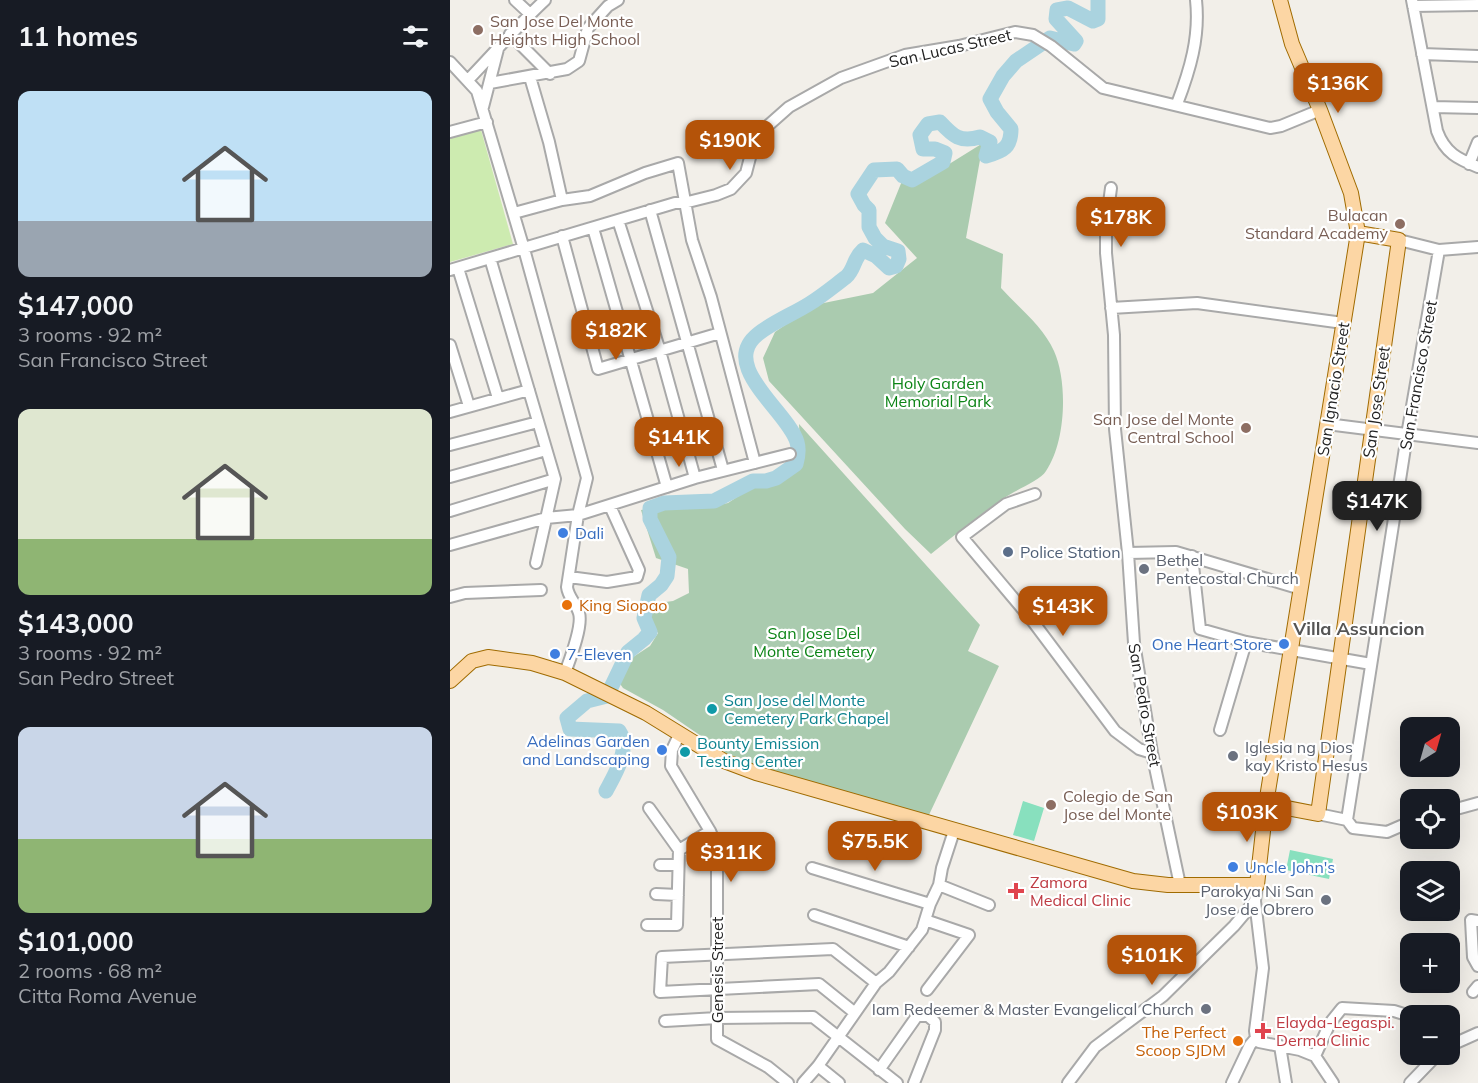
<!DOCTYPE html>
<html lang="en">
<head>
<meta charset="utf-8">
<style>
	body { margin:0; font-family:Mulish,sans-serif; background:#242831; color:#f1f3f6; height:100vh; display:flex; flex-direction:column; font-size:22px; white-space:nowrap }
	* { box-sizing:border-box; margin:0 }
	p { font-size:20px; color:#9ea1a6 }
	.icon { flex:none; width:33px; height:33px; fill:none; stroke:currentColor; stroke-width:2; stroke-linecap:round; stroke-linejoin:round }
	.map { position:relative; flex:1; overflow:hidden }
	.panel { display:flex; flex-direction:column; background:#171b24; width:450px }
	.panel>* { flex:none }
	.needle { width:39px; rotate:37deg }
	.tools { position:absolute; left:950px; top:717px; display:grid; gap:12px }
	.tools a { display:grid; place-items:center; width:60px; height:60px; border-radius:12px; background:#171b24; box-shadow:0 6px 24px #0002; font-size:30px }
	.price { position:absolute; translate:-50% -51px; padding:0 14px; border-radius:12px; background:#b45309; color:#fff; font-size:20px; line-height:39px; filter:drop-shadow(0 2px 3px #0008) }
	.price::after { content:''; position:absolute; left:50%; top:36px; width:18px; height:14px; margin-left:-9px; background:inherit; clip-path:polygon(0 0,100% 0,50% 100%) }
	.price.current { background:#222; color:#fff }
	ul { padding:0; list-style:none }
	li { display:grid; align-content:center; gap:12px; height:318px; padding:0 18px }
	li span { display:grid; place-items:center; height:186px; border-radius:12px; color:#555 }
	li>.icon { margin-inline-start:auto }
	span .icon { width:108px; height:108px; fill:#fffc; stroke-width:1 }
	li b { font-size:26px }
	h2 { display:flex; justify-content:space-between; align-items:center; height:72px; padding:0 18px; font-size:26px }
	main { display:flex; flex:1; min-height:0 }
	.map>svg:first-child { display:block }
	.grass { fill:#cdebb0 }
	.cemetery { fill:#aacbaf }
	.pitch { fill:#88e0be }
	.lines { fill:none; stroke-linecap:round; stroke-linejoin:round }
	.river { stroke:#aad3df; stroke-width:15 }
	.minor-casing { stroke:#a9a9a9; stroke-width:14 }
	.major-casing { stroke:#a06b00; stroke-width:16 }
	.minor { stroke:#fff; stroke-width:10 }
	.major { stroke:#fcd6a4; stroke-width:14 }
	.education-dot { fill:#8d6e63; stroke:#fff; stroke-width:2 }
	.shop-dot { fill:#3f7fe0; stroke:#fff; stroke-width:2 }
	.service-dot { fill:#5c6f8a; stroke:#fff; stroke-width:2 }
	.worship-dot { fill:#6b7280; stroke:#fff; stroke-width:2 }
	.food-dot { fill:#e8710a; stroke:#fff; stroke-width:2 }
	.culture-dot { fill:#0f9aa8; stroke:#fff; stroke-width:2 }
	.health-dot { fill:#e0444e; stroke:#fff; stroke-width:2 }
	.labels { text-anchor:middle; dominant-baseline:central; stroke-width:4.5; stroke-linejoin:round; paint-order:stroke }
	.education-label { font-size:16px; fill:#785e54; stroke:#fff; text-anchor:start }
	.street-label { font-size:16px; fill:#222; stroke:#fff }
	.park-label { font-size:16px; fill:#0c8416; stroke:#fff }
	.shop-label { font-size:16px; fill:#366cbe; stroke:#fff; text-anchor:start }
	.service-label { font-size:16px; fill:#4e5e75; stroke:#fff; text-anchor:start }
	.worship-label { font-size:16px; fill:#5b616d; stroke:#fff; text-anchor:start }
	.food-label { font-size:16px; fill:#c56008; stroke:#fff; text-anchor:start }
	.culture-label { font-size:16px; fill:#0d838f; stroke:#fff; text-anchor:start }
	.health-label { font-size:16px; fill:#be3a42; stroke:#fff; text-anchor:start }
	.neighbourhood-label { font-size:18px; font-weight:bold; fill:#555; stroke:#fff }
</style>
</head>
<body>
<main>
<section class="panel">
<h2>11 homes<svg class="icon" aria-label="filters" viewBox="0 0 24 24"><path d="M4 7h16M4 17h16"/><circle cx="9" cy="7" r="2"/><circle cx="15" cy="17" r="2"/></svg></h2>
<ul>
<li><span style="background:linear-gradient(#bfe0f5 70%,#9aa5b1 0)"><svg class="icon" aria-label="home" viewBox="0 0 24 24"><path d="M3 11l9-7 9 7M6 9v11h12V9"/></svg></span><div><b>$147,000</b><p>3 rooms · 92 m²</p><p>San Francisco Street</p></div></li>
<li><span style="background:linear-gradient(#dfe7d0 70%,#8fb573 0)"><svg class="icon" aria-label="home" viewBox="0 0 24 24"><path d="M3 11l9-7 9 7M6 9v11h12V9"/></svg></span><div><b>$143,000</b><p>3 rooms · 92 m²</p><p>San Pedro Street</p></div></li>
<li><span style="background:linear-gradient(#c9d6e8 60%,#8fb573 0)"><svg class="icon" aria-label="home" viewBox="0 0 24 24"><path d="M3 11l9-7 9 7M6 9v11h12V9"/></svg></span><div><b>$101,000</b><p>2 rooms · 68 m²</p><p>Citta Roma Avenue</p></div></li>
</ul>
</section>
<div class="map">
<svg width="1028" height="1083" viewBox="0 0 1028 1083">
	<rect width="100%" height="100%" fill="#f2efe9"/>
	<path class="grass" d="M 31,130 L 63,244 L 0,262 L 0,138 Z"/>
	<path class="cemetery" d="M 533,143 L 516,238 L 553,254 L 551,288 C 569,308 593,326 604,351 C 618,382 616,442 596,471 C 590,481 565,490 554,498 C 529,515 505,535 481,554 L 455,529 L 319,381 L 313,358 L 325,332 L 364,305 L 423,293 L 467,258 L 435,223 L 452,181 L 467,184 Z
		M 349,424 L 530,625 L 518,651 L 549,666 L 478,817 L 311,767 L 276,753 L 213,710 L 173,688 L 168,681 L 174,663 L 200,646 L 208,633 L 199,622 L 201,604 L 223,601 L 239,593 L 238,569 L 206,558 L 191,510 L 215,506 L 248,509 L 278,503 L 290,495 L 297,485 L 325,486 L 351,467 Z"/>
	<path class="pitch" d="M 573,801 L 594,808 L 584,841 L 563,835 Z
		M 840,850 L 883,859 L 879,879 L 836,870 Z"/>
	<g class="lines">
		<path class="river" d="M 156,791 C 165,774 181,749 169,731 L 120,729 L 117,718 L 137,701 L 157,696 L 178,652 L 194,639 L 200,632 L 194,618 L 199,595 L 211,585 L 217,576 L 219,557 L 200,519 L 200,508 L 214,503 L 264,501 L 303,481 L 316,481 L 326,478 L 346,464 C 348,457 349,449 347,442 C 338,411 268,366 308,334 C 323,322 343,314 359,304 C 372,296 384,286 396,277 C 405,269 403,259 413,250 L 426,256 L 439,268 L 446,266 L 449,259 L 448,251 L 433,246 L 425,238 L 419,227 L 419,210 L 414,205 L 408,194 L 424,170 L 447,169 L 453,176 L 462,180 L 493,162 L 495,153 L 485,149 L 473,149 L 470,135 L 478,124 L 490,122 C 503,136 510,143 530,137 L 540,142 L 536,156 C 554,151 561,147 561,129 L 547,112 L 540,99 L 553,76 L 566,61 L 600,38 L 624,44 L 626,41 L 606,19 L 607,10 L 618,8 L 643,21 L 648,19 L 648,0"/>
		<g class="minor-casing">
			<path id="minor" d="M 65,0 L 80,14
				M 962,0 L 987,131 C 995,153 1008,159 1028,167
				M 963,6 L 1028,5
				M 60,34 L 100,74
				M 972,54 L 1028,56
				M 0,62 L 27,91 L 74,249 L 137,478 L 128,515 L 117,587 C 118,597 126,603 129,613 C 133,626 120,659 115,673
				M 80,77 L 99,142 L 112,200
				M 18,80 C 44,53 68,25 95,0
				M 40,83 L 117,69 L 129,61 L 138,28 L 158,6 L 168,0
				M 727,104 C 740,70 750,37 746,0
				M 33,107 L 48,49
				M 983,107 L 1028,108
				M 0,132 L 37,122
				M 1019,164 L 1028,142
				M 661,188 L 656,226 L 656,253 L 664,335 L 665,429 L 678,553 L 684,643 L 702,753 L 730,885
				M 200,210 L 273,470
				M 64,213 L 112,200 L 140,196 L 195,173 L 228,163 L 242,240 L 261,297 L 305,463
				M 168,220 L 210,351 L 245,478
				M 143,228 L 217,487
				M 112,236 L 148,369 L 270,333
				M 949,240 L 989,250 L 1028,247
				M 40,258 L 105,479 L 86,563
				M 8,268 L 48,398
				M 0,270 L 225,203 L 234,203 L 266,195 L 281,189 L 296,173 L 303,146 L 313,130 L 339,107 L 391,78 L 455,55 L 509,46 L 565,32 L 583,35 L 601,46 L 653,88 L 820,128 L 831,126 L 870,110
				M 661,308 L 747,303 L 893,323
				M 0,345 L 19,406
				M 0,412 L 79,390
				M 877,424 L 1028,443
				M 0,445 L 88,422
				M 0,477 L 96,450
				M 585,494 L 556,504 L 512,537 L 581,619 L 665,731 L 689,749 L 702,753
				M 0,511 L 105,479
				M 0,545 L 96,518 L 128,515 L 245,478 L 340,454
				M 678,553 L 726,552 L 851,589
				M 742,556 L 750,629 L 796,642 L 921,664
				M 119,577 L 157,582 L 187,577 L 189,570 L 160,506
				M 0,597 L 15,593 L 91,590
				M 770,730 L 796,642
				M 230,733 L 222,750 L 221,766 L 260,831 L 267,848 L 267,1039 L 318,1067 L 338,1083
				M 999,811 L 1028,803
				M 868,814 L 897,820
				M 897,820 L 957,435 L 989,250
				M 897,820 L 903,828 L 937,832 L 960,822
				M 229,850 L 260,831
				M 210,865 L 228,865
				M 362,868 L 480,904
				M 489,885 L 539,905
				M 206,894 L 228,895
				M 364,915 L 459,947
				M 475,920 L 519,935 L 477,990
				M 1028,921 L 1021,920 L 1023,957 L 1028,966
				M 197,925 L 227,925 L 229,850 L 199,808
				M 1023,992 L 1028,986
				M 405,1013 L 369,984 L 210,992 L 212,957 L 383,949 L 426,983
				M 215,1021 L 267,1018 L 363,1017 L 447,1083
				M 806,1038 L 805,1031 L 813,968 L 805,901 L 807,885
				M 806,1038 L 809,1042 L 850,1050 L 865,1056 L 883,1083
				M 830,1046 L 836,1083
				M 999,1046 L 1028,1033
				M 865,1056 L 880,1023 L 892,1008 L 944,1011 L 960,1016
				M 368,1066 L 389,1083
				M 429,1070 L 467,1016 L 478,1016 L 485,1022 L 485,1030 L 464,1083
				M 353,1083 L 368,1066 L 426,983 L 439,972 L 472,930 L 480,904 L 489,885 L 492,868 L 504,831
				M 618,1083 L 645,1047 L 713,996 L 784,926 L 805,901
				M 782,1083 L 800,1045 L 806,1038
				M 960,1083 L 988,1054"/>
		</g>
		<g class="major-casing">
			<path id="major" d="M 0,681 L 22,661 L 38,657 L 82,663 L 115,673 L 196,713 L 274,761 L 306,773 L 683,881 L 718,885 L 807,885 L 816,804 L 908,233 L 901,193 L 870,110 L 842,44 L 830,0
				M 816,804 L 868,814 L 949,240 L 908,233"/>
		</g>
		<use href="#minor" class="minor"/>
		<use href="#major" class="major"/>
	</g>
	<g class="education-dot">
		<circle cx="28" cy="30" r="6"/>
		<circle cx="950" cy="224" r="6"/>
		<circle cx="796" cy="428" r="6"/>
		<circle cx="601" cy="805" r="6"/>
	</g>
	<g class="shop-dot">
		<circle cx="113" cy="533" r="6"/>
		<circle cx="834" cy="644" r="6"/>
		<circle cx="105" cy="654" r="6"/>
		<circle cx="212" cy="750" r="6"/>
		<circle cx="783" cy="867" r="6"/>
	</g>
	<circle class="service-dot" cx="558" cy="552" r="6"/>
	<g class="worship-dot">
		<circle cx="694" cy="569" r="6"/>
		<circle cx="783" cy="756" r="6"/>
		<circle cx="876" cy="900" r="6"/>
		<circle cx="756" cy="1009" r="6"/>
	</g>
	<g class="food-dot">
		<circle cx="117" cy="605" r="6"/>
		<circle cx="788" cy="1041" r="6"/>
	</g>
	<g class="culture-dot">
		<circle cx="262" cy="709" r="6"/>
		<circle cx="235" cy="752" r="6"/>
	</g>
	<g class="health-dot">
		<path d="M563 882h6v6h6v6h-6v6h-6v-6h-6v-6h6z"/>
		<path d="M810 1022h6v6h6v6h-6v6h-6v-6h-6v-6h6z"/>
	</g>
	<g class="labels">
		<g class="education-label">
			<text x="40" y="21">San Jose Del Monte<tspan x="40" dy="18">Heights High School</tspan></text>
			<text x="938" y="215" text-anchor="end">Bulacan<tspan x="938" dy="18">Standard Academy</tspan></text>
			<text x="784" y="419" text-anchor="end">San Jose del Monte<tspan x="784" dy="18">Central School</tspan></text>
			<text x="613" y="796">Colegio de San<tspan x="613" dy="18">Jose del Monte</tspan></text>
		</g>
		<g class="street-label">
			<text transform="translate(500 48) rotate(-13)">San Lucas Street</text>
			<text transform="translate(968 375) rotate(-80)">San Francisco Street</text>
			<text transform="translate(883 389) rotate(-81)">San Ignacio Street</text>
			<text transform="translate(926 402) rotate(-82)">San Jose Street</text>
			<text transform="translate(695 705) rotate(80)">San Pedro Street</text>
			<text transform="translate(267 970) rotate(-90)">Genesis Street</text>
		</g>
		<g class="park-label">
			<text x="488" y="383">Holy Garden<tspan x="488" dy="18">Memorial Park</tspan></text>
			<text x="364" y="633">San Jose Del<tspan x="364" dy="18">Monte Cemetery</tspan></text>
		</g>
		<g class="shop-label">
			<text x="125" y="533">Dali</text>
			<text x="822" y="644" text-anchor="end">One Heart Store</text>
			<text x="117" y="654">7-Eleven</text>
			<text x="200" y="741" text-anchor="end">Adelinas Garden<tspan x="200" dy="18">and Landscaping</tspan></text>
			<text x="795" y="867">Uncle John's</text>
		</g>
		<g class="service-label">
			<text x="570" y="552">Police Station</text>
		</g>
		<g class="worship-label">
			<text x="706" y="560">Bethel<tspan x="706" dy="18">Pentecostal Church</tspan></text>
			<text x="795" y="747">Iglesia ng Dios<tspan x="795" dy="18">kay Kristo Hesus</tspan></text>
			<text x="864" y="891" text-anchor="end">Parokya Ni San<tspan x="864" dy="18">Jose de Obrero</tspan></text>
			<text x="744" y="1009" text-anchor="end">Iam Redeemer &amp; Master Evangelical Church</text>
		</g>
		<g class="food-label">
			<text x="129" y="605">King Siopao</text>
			<text x="776" y="1032" text-anchor="end">The Perfect<tspan x="776" dy="18">Scoop SJDM</tspan></text>
		</g>
		<g class="culture-label">
			<text x="274" y="700">San Jose del Monte<tspan x="274" dy="18">Cemetery Park Chapel</tspan></text>
			<text x="247" y="743">Bounty Emission<tspan x="247" dy="18">Testing Center</tspan></text>
		</g>
		<g class="health-label">
			<text x="580" y="882">Zamora<tspan x="580" dy="18">Medical Clinic</tspan></text>
			<text x="826" y="1022">Elayda-Legaspi.<tspan x="826" dy="18">Derma Clinic</tspan></text>
		</g>
		<g class="neighbourhood-label">
			<text x="909" y="628">Villa Assuncion</text>
		</g>
	</g>
</svg>
<div class="tools">
<a><svg class="needle" viewBox="-14 -14 28 28"><path d="M0-13l5 13h-10z" fill="#e53935"/><path d="M0 13l5-13h-10z" fill="#9ea1a6"/></svg></a>
<a><svg class="icon" aria-label="locate" viewBox="0 0 24 24"><circle cx="12" cy="12" r="6"/><path d="M12 2v4M12 18v4M2 12h4M18 12h4"/></svg></a>
<a><svg class="icon" aria-label="layers" viewBox="0 0 24 24"><path d="M12 4l9 5-9 5-9-5zM3 14l9 5 9-5"/></svg></a>
<a>+</a>
<a>−</a>
</div>
<b class="price" style="left:888px;top:114px">$136K</b>
<b class="price" style="left:280px;top:171px">$190K</b>
<b class="price" style="left:671px;top:248px">$178K</b>
<b class="price" style="left:166px;top:361px">$182K</b>
<b class="price" style="left:229px;top:468px">$141K</b>
<b class="price current" style="left:927px;top:532px">$147K</b>
<b class="price" style="left:613px;top:637px">$143K</b>
<b class="price" style="left:797px;top:843px">$103K</b>
<b class="price" style="left:425px;top:872px">$75.5K</b>
<b class="price" style="left:281px;top:883px">$311K</b>
<b class="price" style="left:702px;top:986px">$101K</b>
</div>
</main>
</body>
</html>
